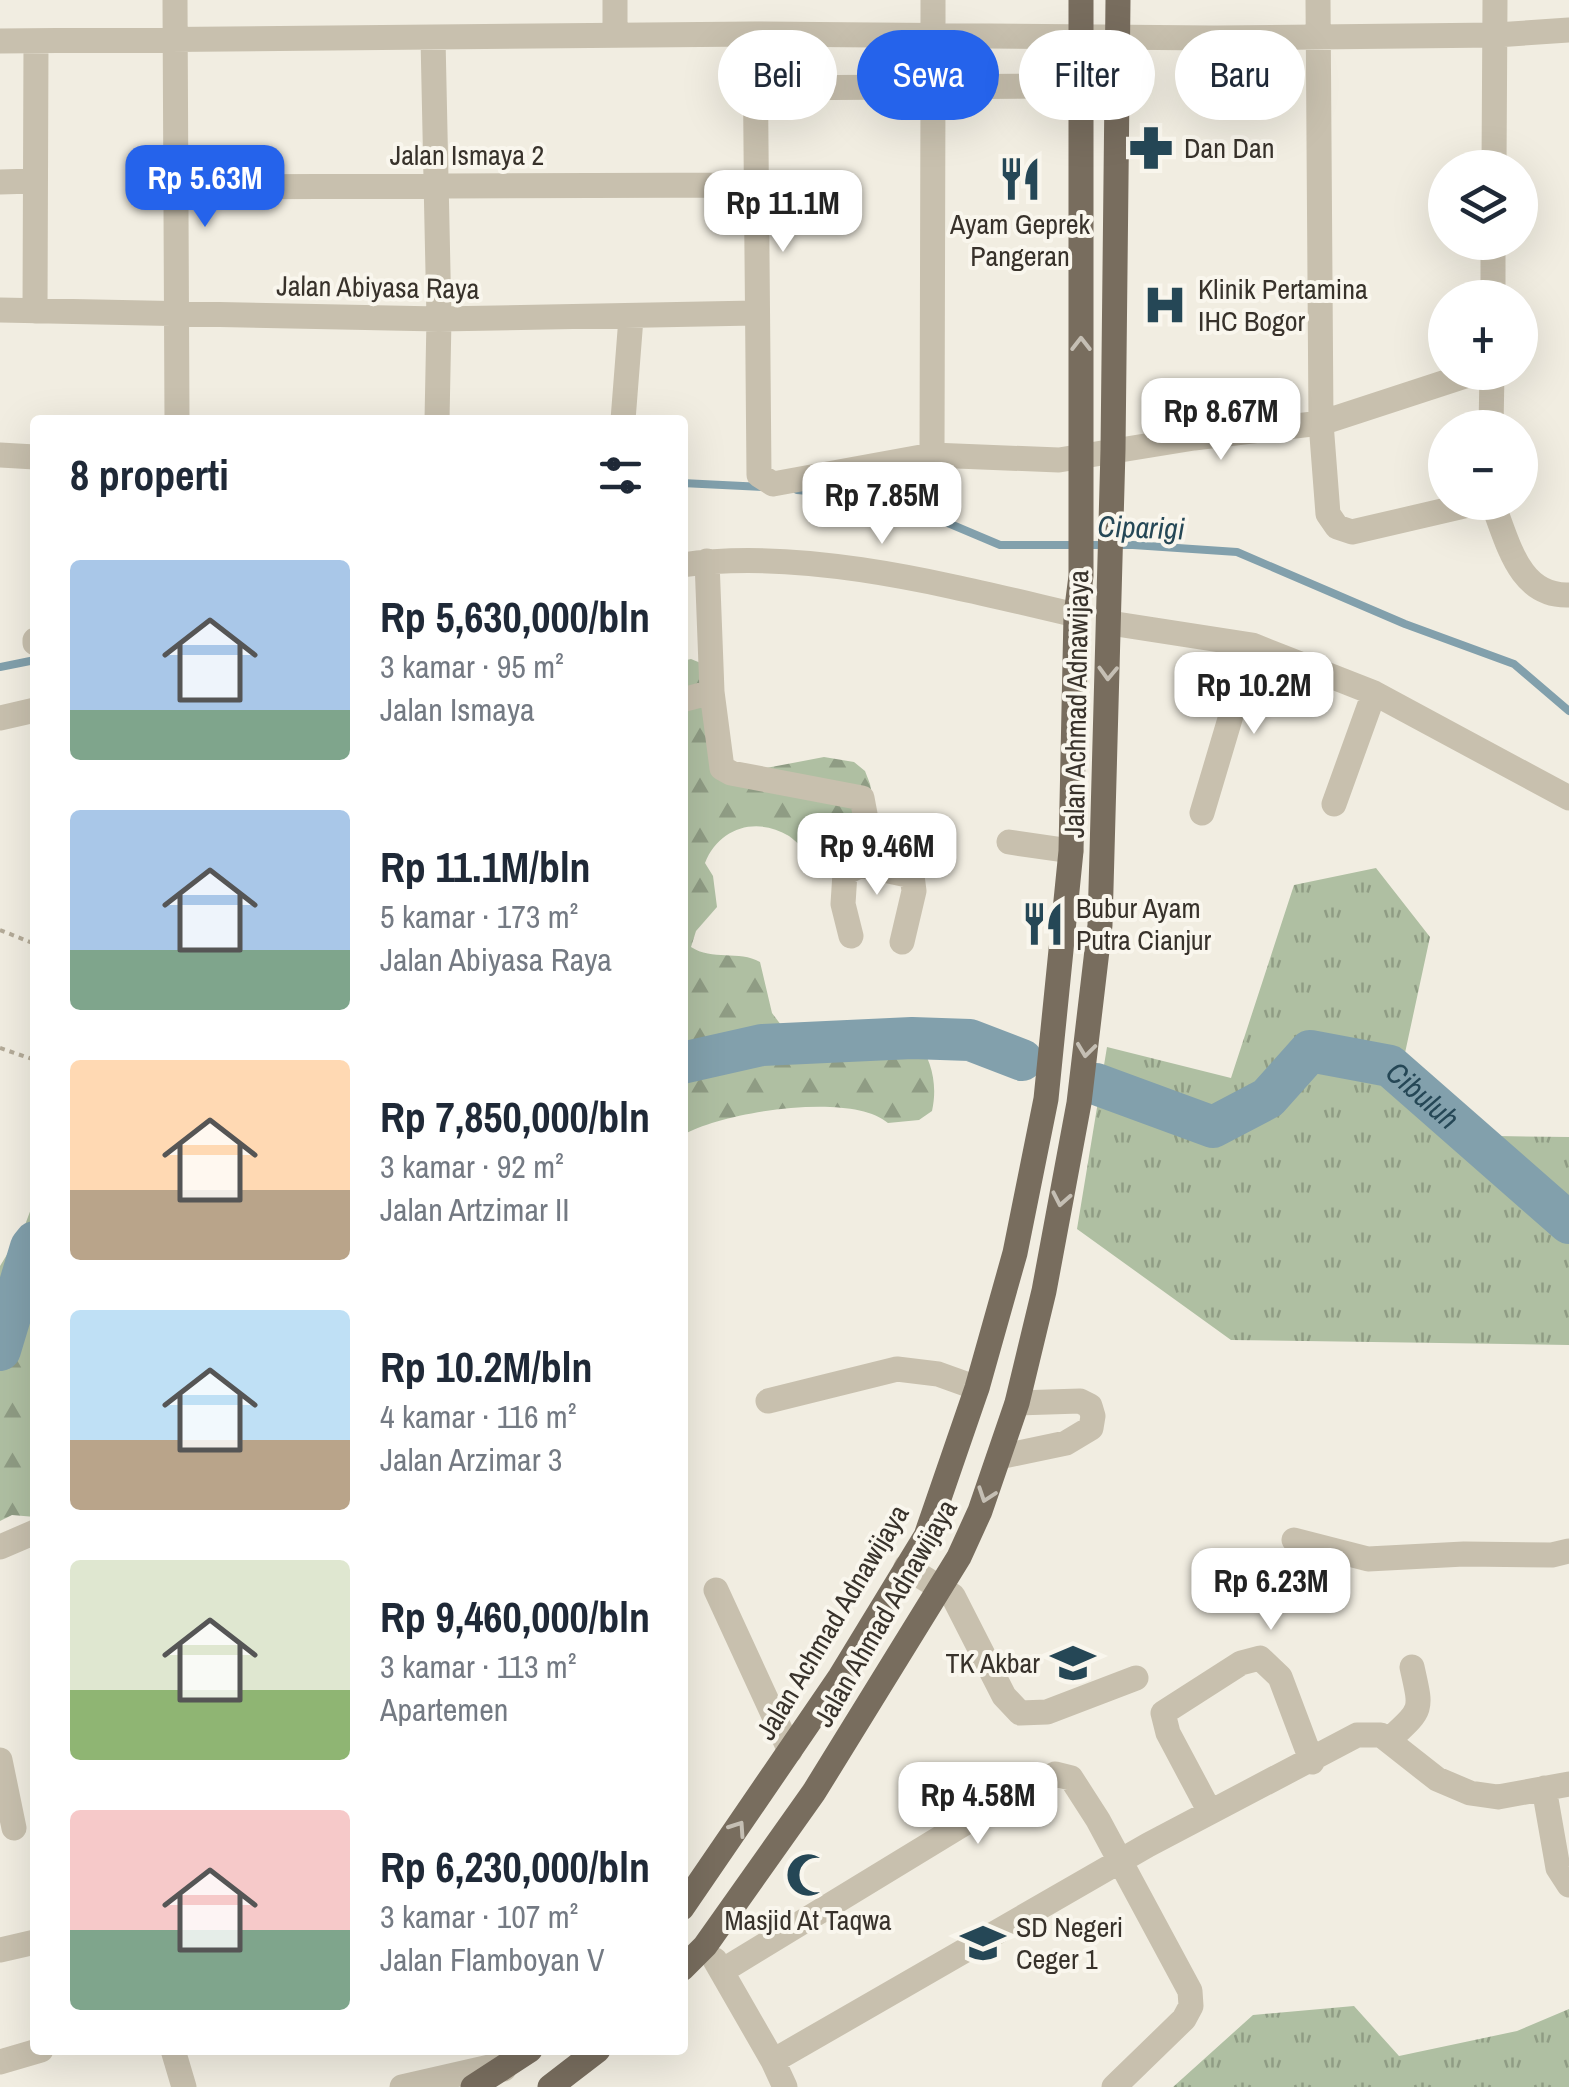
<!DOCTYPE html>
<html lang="id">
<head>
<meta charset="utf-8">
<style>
	body { margin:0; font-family:"Archivo Narrow",sans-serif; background:#f6f6f7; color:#1f2937; height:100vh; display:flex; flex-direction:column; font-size:38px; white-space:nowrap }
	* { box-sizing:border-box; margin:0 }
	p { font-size:32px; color:#747a83 }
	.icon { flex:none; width:55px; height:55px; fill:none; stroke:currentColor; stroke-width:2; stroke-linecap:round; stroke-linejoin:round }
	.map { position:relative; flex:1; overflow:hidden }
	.panel { position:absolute; left:30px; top:415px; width:658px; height:1640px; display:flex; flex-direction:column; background:#fff; border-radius:10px; box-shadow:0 10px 40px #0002 }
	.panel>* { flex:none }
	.guide { position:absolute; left:718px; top:30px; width:700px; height:90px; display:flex; gap:20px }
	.buttons { position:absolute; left:1428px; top:150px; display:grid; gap:20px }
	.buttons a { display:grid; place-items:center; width:110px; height:110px; border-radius:50%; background:#fff; box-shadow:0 10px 40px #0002; font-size:50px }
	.price { position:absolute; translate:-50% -85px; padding:0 22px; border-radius:20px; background:#fff; color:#222; font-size:32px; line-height:65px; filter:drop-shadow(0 2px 5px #0008) }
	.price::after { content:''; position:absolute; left:50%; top:60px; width:30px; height:22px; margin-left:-15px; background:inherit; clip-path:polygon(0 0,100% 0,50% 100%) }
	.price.current { background:#2563eb; color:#fff }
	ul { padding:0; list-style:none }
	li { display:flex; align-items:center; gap:30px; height:250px; padding:0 40px }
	li span { display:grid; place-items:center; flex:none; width:280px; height:200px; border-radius:10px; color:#555 }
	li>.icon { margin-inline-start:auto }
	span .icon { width:120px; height:120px; fill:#fffc; stroke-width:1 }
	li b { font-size:42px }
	h2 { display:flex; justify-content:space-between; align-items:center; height:120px; padding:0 40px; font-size:42px }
	.pill { padding:0 35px; border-radius:45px; background:#fff; box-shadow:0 10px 40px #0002; font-size:35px; line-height:90px }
	.pill.current { background:#2563eb; color:#fff }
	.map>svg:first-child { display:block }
	.grass { fill:url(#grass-tufts) }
	.forest { fill:url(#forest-firs) }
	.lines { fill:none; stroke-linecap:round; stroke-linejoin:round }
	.stream { stroke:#82a0ac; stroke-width:8 }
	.river { stroke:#82a0ac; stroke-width:42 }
	.path { stroke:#b4ab98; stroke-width:4; stroke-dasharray:5 5; stroke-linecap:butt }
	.minor { stroke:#c8c0ae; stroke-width:25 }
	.major { stroke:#786d5e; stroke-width:25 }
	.oneway { stroke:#c5bfb4 }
	.labels { text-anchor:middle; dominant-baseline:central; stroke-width:8; stroke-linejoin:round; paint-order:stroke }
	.poi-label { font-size:28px; fill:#38322b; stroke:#f9f6ed; text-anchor:start }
	.street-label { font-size:28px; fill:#38322b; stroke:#f9f6ed }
	.water-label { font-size:30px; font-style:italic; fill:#254756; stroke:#f9f6ed }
</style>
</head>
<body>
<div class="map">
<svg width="1569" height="2087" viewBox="0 0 1569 2087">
	<defs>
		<pattern id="grass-tufts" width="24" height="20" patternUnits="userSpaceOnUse" patternTransform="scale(2.5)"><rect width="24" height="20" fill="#afbfa2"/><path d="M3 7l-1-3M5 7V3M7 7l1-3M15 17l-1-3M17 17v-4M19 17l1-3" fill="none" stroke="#8f9c84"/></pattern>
		<pattern id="forest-firs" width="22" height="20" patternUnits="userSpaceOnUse" patternTransform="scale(2.5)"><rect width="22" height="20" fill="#afbfa2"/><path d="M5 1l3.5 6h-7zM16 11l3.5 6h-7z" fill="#8f9c84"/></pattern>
	</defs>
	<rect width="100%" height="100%" fill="#f1ede1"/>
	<path class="grass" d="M 1376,868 L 1430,937 L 1405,1053 L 1497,1136 L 1569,1137 L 1569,1345 L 1231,1340 L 1077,1229 L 1107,1047 L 1231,1078 L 1294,885 Z
		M 1354,2006 L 1399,2056 L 1517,2031 L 1569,2009 L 1569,2087 L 1173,2087 L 1253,2015 Z"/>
	<path class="forest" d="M 691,659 C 700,663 713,667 719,674 C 726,681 725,745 726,760 L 756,770 L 824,757 L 854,762 L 865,771 L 870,784 L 876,816 L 852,862 C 840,856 827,860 814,855 C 803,851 798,842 789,836 C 756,816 719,828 705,863 L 713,876 L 717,907 L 696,931 L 691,947 C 712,961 739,950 760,962 L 772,1013 L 790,1037 C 813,1041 833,1025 857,1021 C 912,1012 943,1062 932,1111 L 919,1120 L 888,1123 C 851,1091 723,1112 683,1135 L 682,661 Z
		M 35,1198 L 35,1405 L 31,1414 L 35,1433 L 35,1517 L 12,1515 L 0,1521 L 0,1266 L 25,1225 Z"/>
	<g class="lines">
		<path class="stream" d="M 682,483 L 763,487
			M 797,490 L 871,497 L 922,508 L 936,518 L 1000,545 L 1133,545 L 1237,552 L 1405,624 L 1514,664 L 1569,711
			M 0,667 L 35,660"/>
		<g class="river">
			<path d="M 682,1063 L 762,1045 L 912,1038 L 970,1040 L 1022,1060"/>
			<path id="s1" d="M 1096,1084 L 1213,1127 L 1268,1098 L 1310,1051 L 1390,1066 L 1569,1223"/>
			<path d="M 0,1350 L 31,1247 L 35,1242"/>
		</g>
		<path class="path" d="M 0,930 L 35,944
			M 0,1048 L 35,1060"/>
		<path class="minor" d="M 175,0 L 177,420
			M 1318,0 L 1321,423 L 1328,514 L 1337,527 L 1352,532 L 1481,502
			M 755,34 L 759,475 L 773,484 L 932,455 L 1059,460 L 1194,438 L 1321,423 L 1477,372
			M 615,35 L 615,0
			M 933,37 L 933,0
			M 433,38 L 439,319 L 437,420
			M 0,41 L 755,34 L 1214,38 L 1496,35 L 1569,30
			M 754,88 L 1053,86 L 1081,83
			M 1494,168 L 1495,0
			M 0,182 L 34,181
			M 178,187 L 757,185
			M 1493,298 L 1493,242
			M 0,310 L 439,319 L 755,313
			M 35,311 L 36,42
			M 623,420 L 631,318
			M 1491,428 L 1492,372
			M 0,455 L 35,457
			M 932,455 L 933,88
			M 1492,502 C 1508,541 1518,597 1569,595
			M 682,565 C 806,547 955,587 1076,615
			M 1110,623 L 1252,645 L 1374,693 L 1569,798
			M 35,643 L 35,640
			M 712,692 L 722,768 L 731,773 L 862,798 L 868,830 L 861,865
			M 682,700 L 712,692 L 707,561
			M 0,718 L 35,710
			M 1334,804 L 1374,693
			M 1202,813 L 1252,645
			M 1009,842 L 1071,851
			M 851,936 L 843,904 L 845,873 L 861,865 L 912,876 L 914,891 L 902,942
			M 768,1401 L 897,1369 L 938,1374 L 977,1388
			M 999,1457 L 1066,1443 L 1091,1428 L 1093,1416 L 1090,1406 L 1080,1401 L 1017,1403
			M 1294,1540 L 1368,1559 L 1464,1554 L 1552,1555 L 1569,1551
			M 0,1547 L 35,1532
			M 906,1567 L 953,1596 L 1004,1696 L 1020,1713 L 1047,1712 L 1136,1678
			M 716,1590 L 790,1751
			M 1389,1740 C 1423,1708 1422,1712 1412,1667
			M 0,1760 L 14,1828
			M 1544,1788 L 1558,1868 L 1569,1885
			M 1210,1812 L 1168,1733 L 1163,1713 L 1241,1663 L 1260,1658 L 1280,1677 L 1312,1762
			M 0,1950 L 35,1942
			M 715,1960 L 773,2061 L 785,2087
			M 722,1971 L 978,1815 L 1055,1774 L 1071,1778 L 1098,1820 L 1190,1991 L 1191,2006 L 1184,2019 L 1114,2087
			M 173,2050 L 184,2087
			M 773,2061 L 1148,1845 L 1357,1735 L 1381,1735 L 1437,1779 L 1470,1793 L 1498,1797 L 1569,1784
			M 0,2062 L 41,2050
			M 402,2087 L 494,2066 L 504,2069"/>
		<path class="major" d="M 682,1908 L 840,1677 L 926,1536 L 977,1388 L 1015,1253 L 1046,1099 L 1071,851 L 1076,615 L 1081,576 L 1081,0
			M 682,1969 L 705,1946 L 814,1792 L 959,1557 L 980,1511 L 1017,1403 L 1044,1291 L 1079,1103 L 1100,925 L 1113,450 L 1118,0
			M 473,2087 L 530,2050
			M 550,2087 L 598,2050"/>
	</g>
	<defs><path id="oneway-chevron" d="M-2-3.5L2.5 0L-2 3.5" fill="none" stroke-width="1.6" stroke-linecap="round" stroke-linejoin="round" transform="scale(2.5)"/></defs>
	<g class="oneway">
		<use href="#oneway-chevron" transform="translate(1081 344) rotate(-90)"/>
		<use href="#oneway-chevron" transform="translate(1108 673) rotate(92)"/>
		<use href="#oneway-chevron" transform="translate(1086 1050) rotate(97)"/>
		<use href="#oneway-chevron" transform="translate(1061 1199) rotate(101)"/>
		<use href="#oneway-chevron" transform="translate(986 1495) rotate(109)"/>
		<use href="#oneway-chevron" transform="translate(738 1828) rotate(-56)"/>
	</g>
	<defs>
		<g id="pharmacy-bare" transform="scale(3.45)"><path d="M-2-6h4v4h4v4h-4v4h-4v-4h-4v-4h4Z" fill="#254756" stroke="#f9f6ed" stroke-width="2.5" paint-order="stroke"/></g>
		<g id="restaurant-bare" transform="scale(3.45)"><path d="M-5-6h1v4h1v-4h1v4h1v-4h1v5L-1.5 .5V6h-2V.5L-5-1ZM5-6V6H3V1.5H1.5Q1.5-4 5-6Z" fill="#254756" stroke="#f9f6ed" stroke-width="2.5" paint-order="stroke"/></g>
		<g id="hospital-bare" transform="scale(3.45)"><path d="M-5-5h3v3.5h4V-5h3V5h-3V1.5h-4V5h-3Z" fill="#254756" stroke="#f9f6ed" stroke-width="2.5" paint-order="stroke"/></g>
		<g id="school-bare" transform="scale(3.45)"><path d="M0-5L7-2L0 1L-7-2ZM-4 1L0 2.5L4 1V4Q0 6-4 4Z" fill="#254756" stroke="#f9f6ed" stroke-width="2.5" paint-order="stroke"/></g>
		<g id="mosque-bare" transform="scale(3.45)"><path d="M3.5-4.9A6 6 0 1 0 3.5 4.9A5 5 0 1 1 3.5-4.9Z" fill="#254756" stroke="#f9f6ed" stroke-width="2.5" paint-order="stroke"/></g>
	</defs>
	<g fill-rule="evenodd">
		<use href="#pharmacy-bare" x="1151" y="148"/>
		<use href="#restaurant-bare" x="1020" y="179"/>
		<use href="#hospital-bare" x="1165" y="305"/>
		<use href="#restaurant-bare" x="1043" y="924"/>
		<use href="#school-bare" x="1073" y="1663"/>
		<use href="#mosque-bare" x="808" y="1875"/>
		<use href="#school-bare" x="983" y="1943"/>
	</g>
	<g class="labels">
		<g class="poi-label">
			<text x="1184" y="148">Dan Dan</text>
			<text x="1020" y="224" text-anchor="middle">Ayam Geprek<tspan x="1020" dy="32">Pangeran</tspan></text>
			<text x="1198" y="289">Klinik Pertamina<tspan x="1198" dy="32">IHC Bogor</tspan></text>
			<text x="1076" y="908">Bubur Ayam<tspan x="1076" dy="32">Putra Cianjur</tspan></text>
			<text x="1040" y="1663" text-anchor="end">TK Akbar</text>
			<text x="808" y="1920" text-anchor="middle">Masjid At Taqwa</text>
			<text x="1016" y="1927">SD Negeri<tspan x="1016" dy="32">Ceger 1</tspan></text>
		</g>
		<g class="street-label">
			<text x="467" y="155">Jalan Ismaya 2</text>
			<text transform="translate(378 287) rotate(1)">Jalan Abiyasa Raya</text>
			<text transform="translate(1076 704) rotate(-89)">Jalan Achmad Adnawijaya</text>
			<text transform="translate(885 1613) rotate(-60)">Jalan Ahmad Adnawijaya</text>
			<text transform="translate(832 1622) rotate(-59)">Jalan Achmad Adnawijaya</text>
		</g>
		<g class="water-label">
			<text transform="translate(1141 527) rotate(2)">Ciparigi</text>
			<text stroke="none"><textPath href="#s1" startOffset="375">Cibuluh</textPath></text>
		</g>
	</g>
</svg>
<div class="buttons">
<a><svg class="icon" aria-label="layers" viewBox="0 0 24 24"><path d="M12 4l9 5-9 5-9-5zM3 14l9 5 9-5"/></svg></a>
<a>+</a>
<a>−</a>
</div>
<b class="price current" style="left:205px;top:230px">Rp 5.63M</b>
<b class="price" style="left:783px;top:255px">Rp 11.1M</b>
<b class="price" style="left:1221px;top:463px">Rp 8.67M</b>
<b class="price" style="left:882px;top:547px">Rp 7.85M</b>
<b class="price" style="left:1254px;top:737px">Rp 10.2M</b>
<b class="price" style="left:877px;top:898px">Rp 9.46M</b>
<b class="price" style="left:1271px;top:1633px">Rp 6.23M</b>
<b class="price" style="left:978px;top:1847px">Rp 4.58M</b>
<div class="guide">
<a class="pill">Beli</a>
<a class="pill current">Sewa</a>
<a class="pill">Filter</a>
<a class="pill">Baru</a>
</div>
<section class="panel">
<h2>8 properti<svg class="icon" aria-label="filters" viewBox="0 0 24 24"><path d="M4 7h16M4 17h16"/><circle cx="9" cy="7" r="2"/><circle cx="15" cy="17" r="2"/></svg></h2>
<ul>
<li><span style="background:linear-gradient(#a9c7e8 75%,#7fa58c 0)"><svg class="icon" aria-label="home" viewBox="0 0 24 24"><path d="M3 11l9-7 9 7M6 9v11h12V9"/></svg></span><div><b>Rp 5,630,000/bln</b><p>3 kamar · 95 m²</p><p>Jalan Ismaya</p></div></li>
<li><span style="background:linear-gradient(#a9c7e8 70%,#7fa58c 0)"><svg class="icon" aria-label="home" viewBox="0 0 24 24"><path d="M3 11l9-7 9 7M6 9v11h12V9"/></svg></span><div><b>Rp 11.1M/bln</b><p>5 kamar · 173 m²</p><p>Jalan Abiyasa Raya</p></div></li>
<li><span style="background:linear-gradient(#ffd9b3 65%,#b9a48a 0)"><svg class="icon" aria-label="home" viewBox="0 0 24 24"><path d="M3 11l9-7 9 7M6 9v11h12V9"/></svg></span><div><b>Rp 7,850,000/bln</b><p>3 kamar · 92 m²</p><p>Jalan Artzimar II</p></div></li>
<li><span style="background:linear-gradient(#bfe0f5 65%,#b9a48a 0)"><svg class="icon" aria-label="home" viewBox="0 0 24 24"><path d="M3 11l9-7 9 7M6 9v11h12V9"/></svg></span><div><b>Rp 10.2M/bln</b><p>4 kamar · 116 m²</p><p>Jalan Arzimar 3</p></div></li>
<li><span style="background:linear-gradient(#dfe7d0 65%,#8fb573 0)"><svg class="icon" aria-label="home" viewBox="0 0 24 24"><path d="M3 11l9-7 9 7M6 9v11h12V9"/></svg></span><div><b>Rp 9,460,000/bln</b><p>3 kamar · 113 m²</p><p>Apartemen</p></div></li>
<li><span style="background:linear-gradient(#f6c9c9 60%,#7fa58c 0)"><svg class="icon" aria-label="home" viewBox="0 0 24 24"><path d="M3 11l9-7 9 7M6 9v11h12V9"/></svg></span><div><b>Rp 6,230,000/bln</b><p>3 kamar · 107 m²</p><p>Jalan Flamboyan V</p></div></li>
</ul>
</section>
</div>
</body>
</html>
